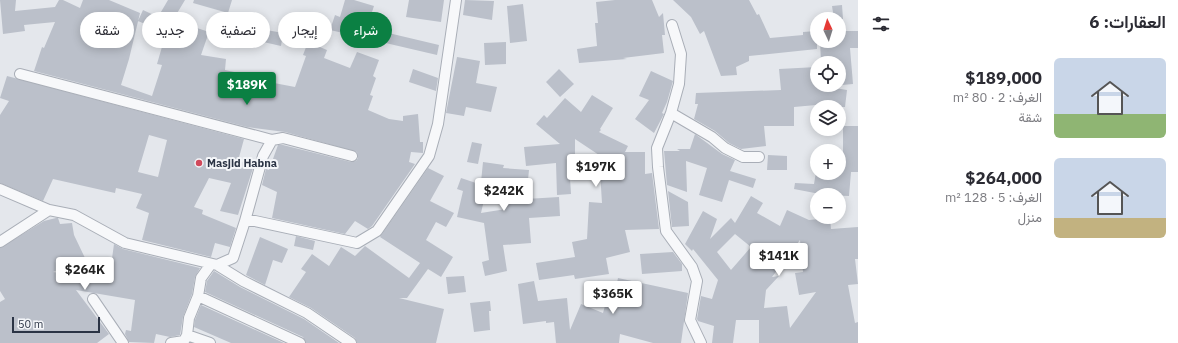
<!DOCTYPE html>
<html lang="ar">
<head>
<meta charset="utf-8">
<style>
	body { margin:0; font-family:"IBM Plex Sans",Vazirmatn,sans-serif; background:#f2f2f3; color:#2b2b33; direction:rtl; height:100vh; display:flex; flex-direction:column; font-size:15px; white-space:nowrap }
	* { box-sizing:border-box; margin:0 }
	p { font-size:13px; color:#7c7c81 }
	.icon { flex:none; width:22px; height:22px; fill:none; stroke:currentColor; stroke-width:2; stroke-linecap:round; stroke-linejoin:round }
	.map { position:relative; flex:1; overflow:hidden; direction:ltr }
	.drawer { display:flex; flex-direction:column; background:#fff; width:320px }
	.drawer>* { flex:none }
	.guide { position:absolute; left:12px; top:12px; width:380px; height:36px; direction:rtl; display:flex; gap:8px }
	.needle { width:26px; rotate:356deg }
	.tools { position:absolute; left:810px; top:12px; display:grid; gap:8px }
	.tools a { display:grid; place-items:center; width:36px; height:36px; border-radius:50%; background:#fff; box-shadow:0 2px 10px #0003; font-size:20px }
	.scale { position:absolute; left:12px; bottom:10px; width:88px; box-sizing:border-box; padding-left:4px; border:2px solid #2b3445; border-top:0; font-size:11px; line-height:14px; white-space:nowrap; color:#2b3445; -webkit-text-stroke:3px #f4f6f9; paint-order:stroke }
	.price { position:absolute; translate:-50% -34px; padding:0 9px; border-radius:4px; background:#fff; color:#222; font-size:13px; line-height:26px; filter:drop-shadow(0 1px 2px #0008) }
	.price::after { content:''; position:absolute; left:50%; top:24px; width:12px; height:9px; margin-left:-6px; background:inherit; clip-path:polygon(0 0,100% 0,50% 100%) }
	.price.active { background:#0b8043; color:#fff }
	ul { padding:0; list-style:none }
	li { display:flex; align-items:center; gap:12px; height:100px; padding:0 12px }
	li span { display:grid; place-items:center; flex:none; width:112px; height:80px; border-radius:6px; color:#555 }
	li>.icon { margin-inline-start:auto }
	span .icon { width:48px; height:48px; fill:#fffc; stroke-width:1 }
	li b { font-size:17px }
	h2 { display:flex; justify-content:space-between; align-items:center; height:48px; padding:0 12px; font-size:17px }
	.chip { padding:0 14px; border-radius:18px; background:#fff; box-shadow:0 2px 10px #0003; font-size:14px; line-height:36px }
	.chip.active { background:#0b8043; color:#fff }
	main { display:flex; flex:1; min-height:0 }
	.map>svg:first-child { display:block }
	.building { fill:#bbc0ca; fill-rule:evenodd }
	.lines { fill:none; stroke-linecap:round; stroke-linejoin:round }
	.minor-casing { stroke:#a9aeb7; stroke-width:12 }
	.minor { stroke:#f7f8fa; stroke-width:10 }
	.poi-dot { fill:#d1495b; stroke:#f4f6f9; stroke-width:1.5 }
	.labels { text-anchor:middle; dominant-baseline:central; stroke-width:4; stroke-linejoin:round; paint-order:stroke }
	.poi-label { font-size:11px; font-weight:bold; fill:#2b3445; stroke:#f4f6f9; text-anchor:start }
</style>
</head>
<body>
<main>
<section class="drawer">
<h2>العقارات: 6<svg class="icon" aria-label="filters" viewBox="0 0 24 24"><path d="M4 7h16M4 17h16"/><circle cx="9" cy="7" r="2"/><circle cx="15" cy="17" r="2"/></svg></h2>
<ul>
<li><span style="background:linear-gradient(#c9d6e8 70%,#8fb573 0)"><svg class="icon" aria-label="home" viewBox="0 0 24 24"><path d="M3 11l9-7 9 7M6 9v11h12V9"/></svg></span><div><b>$189,000</b><p>الغرف: 2 · 80 m²</p><p>شقة</p></div></li>
<li><span style="background:linear-gradient(#c9d6e8 75%,#c2b280 0)"><svg class="icon" aria-label="home" viewBox="0 0 24 24"><path d="M3 11l9-7 9 7M6 9v11h12V9"/></svg></span><div><b>$264,000</b><p>الغرف: 5 · 128 m²</p><p>منزل</p></div></li>
</ul>
</section>
<div class="map">
<svg width="858" height="343" viewBox="0 0 858 343">
	<rect width="100%" height="100%" fill="#e4e7ec"/>
	<path class="building" d="M 0,0 L 16,0 L 15,11 L 55,7 L 59,0 L 63,0 L 80,8 L 83,0 L 109,0 L 140,13 L 129,59 L 121,85 L 152,96 L 162,65 L 157,64 L 166,33 L 138,21 L 143,10 L 158,17 L 168,0 L 185,0 L 173,20 L 209,32 L 201,55 L 226,59 L 225,70 L 275,81 L 274,83 L 295,87 L 306,56 L 303,55 L 308,42 L 327,50 L 324,58 L 350,68 L 357,52 L 379,60 L 373,76 L 376,78 L 370,95 L 373,96 L 368,110 L 389,119 L 403,121 L 403,116 L 418,114 L 420,142 L 423,142 L 423,153 L 411,152 L 409,162 L 415,164 L 372,226 L 368,229 L 355,221 L 345,234 L 272,218 L 277,192 L 262,185 L 266,169 L 269,170 L 278,145 L 283,145 L 351,162 L 356,161 L 358,158 L 357,152 L 285,132 L 247,127 L 34,71 L 42,47 L 44,48 L 55,22 L 24,25 L 25,31 L 3,34 Z
		M 194,0 L 232,0 L 228,13 L 193,3 Z
		M 345,0 L 354,0 L 374,6 L 369,21 L 358,18 L 352,35 L 330,30 L 335,15 L 340,17 Z
		M 409,0 L 444,0 L 441,22 L 406,17 Z
		M 465,0 L 494,1 L 492,20 L 463,15 Z
		M 615,0 L 652,0 L 659,17 L 663,13 L 665,35 L 662,35 L 664,53 L 623,58 L 627,59 L 579,63 L 577,49 L 597,46 L 595,23 L 598,23 L 596,2 Z
		M 673,0 L 749,0 L 757,15 L 759,14 L 770,38 L 803,35 L 803,32 L 817,31 L 817,49 L 749,56 L 749,61 L 736,67 L 737,75 L 721,76 L 704,31 L 700,34 L 691,17 Z
		M 523,4 L 527,41 L 510,43 L 507,6 Z
		M 842,5 L 843,19 L 834,19 L 832,6 Z
		M 261,29 L 283,33 L 281,46 L 259,41 Z
		M 380,31 L 439,45 L 437,55 L 377,41 Z
		M 839,31 L 858,31 L 858,48 L 850,48 L 853,84 L 842,85 L 840,61 L 821,62 L 820,41 L 839,41 Z
		M 506,42 L 506,64 L 485,65 L 484,43 Z
		M 457,57 L 480,61 L 476,83 L 497,87 L 491,112 L 466,107 L 464,116 L 446,113 Z
		M 817,67 L 817,85 L 847,90 L 845,107 L 826,107 L 827,104 L 794,107 L 794,126 L 764,126 L 766,146 L 741,149 L 729,143 L 715,131 L 694,119 L 698,104 L 695,104 L 696,93 L 781,90 L 779,69 Z
		M 413,69 L 438,78 L 436,91 L 409,82 Z
		M 559,69 L 574,84 L 560,97 L 546,82 Z
		M 651,71 L 673,81 L 667,102 L 662,113 L 664,114 L 654,133 L 635,119 L 649,100 L 639,96 Z
		M 7,76 L 244,139 L 238,161 L 254,165 L 238,215 L 220,211 L 231,183 L 209,178 L 194,207 L 203,210 L 202,214 L 236,228 L 230,247 L 215,243 L 211,257 L 142,240 L 149,213 L 136,208 L 142,194 L 116,188 L 115,193 L 53,179 L 43,201 L 0,183 L 0,115 L 9,101 L 0,98 ZM 149,135 L 167,140 L 158,177 L 138,172 Z
		M 592,95 L 613,108 L 600,129 L 601,130 L 599,132 L 628,146 L 625,152 L 645,152 L 645,174 L 652,173 L 659,229 L 625,230 L 630,252 L 606,258 L 609,274 L 575,279 L 574,275 L 539,280 L 536,263 L 575,257 L 572,242 L 587,239 L 589,202 L 602,203 L 599,155 L 575,139 L 575,161 L 569,161 L 571,194 L 557,195 L 556,163 L 526,166 L 524,147 L 560,144 L 536,124 L 544,115 L 547,118 L 565,98 L 581,112 Z
		M 843,126 L 858,126 L 858,172 L 851,172 L 849,196 L 825,195 L 794,189 L 795,183 L 814,184 L 816,172 L 839,176 L 839,154 L 843,155 Z
		M 695,134 L 722,154 L 735,160 L 730,171 L 756,179 L 753,188 L 729,180 L 722,202 L 699,195 L 707,168 L 686,161 L 687,192 L 667,185 L 664,151 L 680,151 L 677,149 L 690,149 Z
		M 472,142 L 482,144 L 478,164 L 467,162 Z
		M 768,155 L 787,156 L 787,170 L 767,170 Z
		M 483,162 L 504,165 L 503,168 L 529,170 L 526,199 L 559,197 L 560,216 L 529,218 L 531,243 L 503,245 L 507,271 L 485,276 L 482,262 L 489,260 L 484,223 L 457,217 L 463,191 L 457,189 L 461,178 L 485,186 L 481,199 L 484,200 L 481,213 L 506,209 L 505,185 L 481,182 Z
		M 428,168 L 444,176 L 430,201 L 454,213 L 446,227 L 436,222 L 426,240 L 453,257 L 441,277 L 428,269 L 407,298 L 399,298 L 444,309 L 436,343 L 357,343 L 355,338 L 311,308 L 289,297 L 306,272 L 301,269 L 312,254 L 329,266 L 341,247 L 355,256 L 365,246 L 409,278 L 420,263 L 380,237 Z
		M 668,191 L 688,202 L 689,226 L 672,227 Z
		M 751,196 L 763,203 L 757,213 L 780,226 L 787,210 L 809,220 L 830,218 L 831,229 L 858,227 L 858,259 L 855,259 L 858,284 L 848,285 L 855,323 L 858,322 L 858,343 L 759,343 L 759,320 L 736,320 L 733,343 L 712,343 L 714,326 L 698,321 L 697,319 L 701,296 L 712,299 L 718,280 L 693,249 L 692,251 L 685,244 L 703,211 L 717,219 L 710,239 L 731,218 L 735,223 ZM 735,234 L 751,247 L 731,270 L 717,252 ZM 800,240 L 803,272 L 795,273 L 799,295 L 816,292 L 790,328 L 787,306 L 764,308 L 766,290 L 779,276 L 772,277 Z
		M 56,218 L 58,218 L 60,224 L 72,223 L 74,235 L 85,258 L 53,272 L 109,281 L 114,244 L 123,249 L 200,268 L 195,277 L 192,294 L 183,317 L 180,335 L 170,337 L 156,334 L 154,343 L 129,342 L 125,334 L 126,330 L 131,331 L 135,300 L 76,290 L 109,334 L 97,343 L 0,343 L 0,302 L 5,299 L 0,291 L 0,248 L 44,221 Z
		M 296,236 L 315,241 L 313,250 L 294,246 Z
		M 260,237 L 288,249 L 282,263 L 273,260 L 265,285 L 246,275 Z
		M 673,252 L 682,264 L 682,271 L 642,274 L 640,254 Z
		M 214,271 L 240,287 L 304,319 L 339,343 L 306,343 L 303,337 L 205,292 L 207,281 Z
		M 464,276 L 466,292 L 448,294 L 446,277 Z
		M 618,278 L 688,293 L 681,343 L 653,343 L 620,334 L 619,343 L 556,343 L 554,322 L 546,323 L 546,321 L 523,324 L 518,284 L 534,281 L 538,301 L 567,298 L 570,330 L 581,304 L 603,313 L 608,295 L 614,297 Z
		M 490,301 L 491,311 L 489,311 L 490,330 L 474,332 L 470,303 Z
		M 201,305 L 284,343 L 231,343 L 194,327 L 195,320 Z"/>
	<g class="lines">
		<g class="minor-casing">
			<path id="minor" d="M 672,25 L 681,54 L 679,84 L 671,113 L 657,148 L 658,167 L 666,231 L 692,267 L 697,281 L 690,320 L 701,343
				M 20,74 L 272,140
				M 671,113 L 712,137 L 725,148 L 743,157 L 759,157
				M 0,189 L 49,210
				M 245,221 L 263,156 L 272,140 L 283,138 L 352,156
				M 0,242 L 49,210 L 74,215 L 125,243 L 217,265 L 243,281 L 307,313 L 351,343
				M 217,265 L 233,258 L 245,221 L 255,221 L 357,243 L 377,231 L 429,156 L 438,124 L 456,0
				M 198,296 L 300,343
				M 93,299 L 123,343
				M 187,335 L 189,318 L 198,296 L 201,278 L 211,264
				M 171,343 L 184,341 L 187,335 L 210,343"/>
		</g>
		<use href="#minor" class="minor"/>
	</g>
	<circle class="poi-dot" cx="199" cy="163" r="4"/>
	<g class="labels">
		<g class="poi-label">
			<text x="207" y="163">Masjid Habna</text>
		</g>
	</g>
</svg>
<div class="tools">
<a><svg class="needle" viewBox="-14 -14 28 28"><path d="M0-13l5 13h-10z" fill="#e53935"/><path d="M0 13l5-13h-10z" fill="#7c7c81"/></svg></a>
<a><svg class="icon" aria-label="locate" viewBox="0 0 24 24"><circle cx="12" cy="12" r="6"/><path d="M12 2v4M12 18v4M2 12h4M18 12h4"/></svg></a>
<a><svg class="icon" aria-label="layers" viewBox="0 0 24 24"><path d="M12 4l9 5-9 5-9-5zM3 14l9 5 9-5"/></svg></a>
<a>+</a>
<a>−</a>
</div>
<div class="scale">50 m</div>
<b class="price active" style="left:247px;top:106px">$189K</b>
<b class="price" style="left:596px;top:188px">$197K</b>
<b class="price" style="left:504px;top:212px">$242K</b>
<b class="price" style="left:779px;top:277px">$141K</b>
<b class="price" style="left:85px;top:291px">$264K</b>
<b class="price" style="left:613px;top:315px">$365K</b>
<div class="guide">
<a class="chip active">شراء</a>
<a class="chip">إيجار</a>
<a class="chip">تصفية</a>
<a class="chip">جديد</a>
<a class="chip">شقة</a>
</div>
</div>
</main>
</body>
</html>
